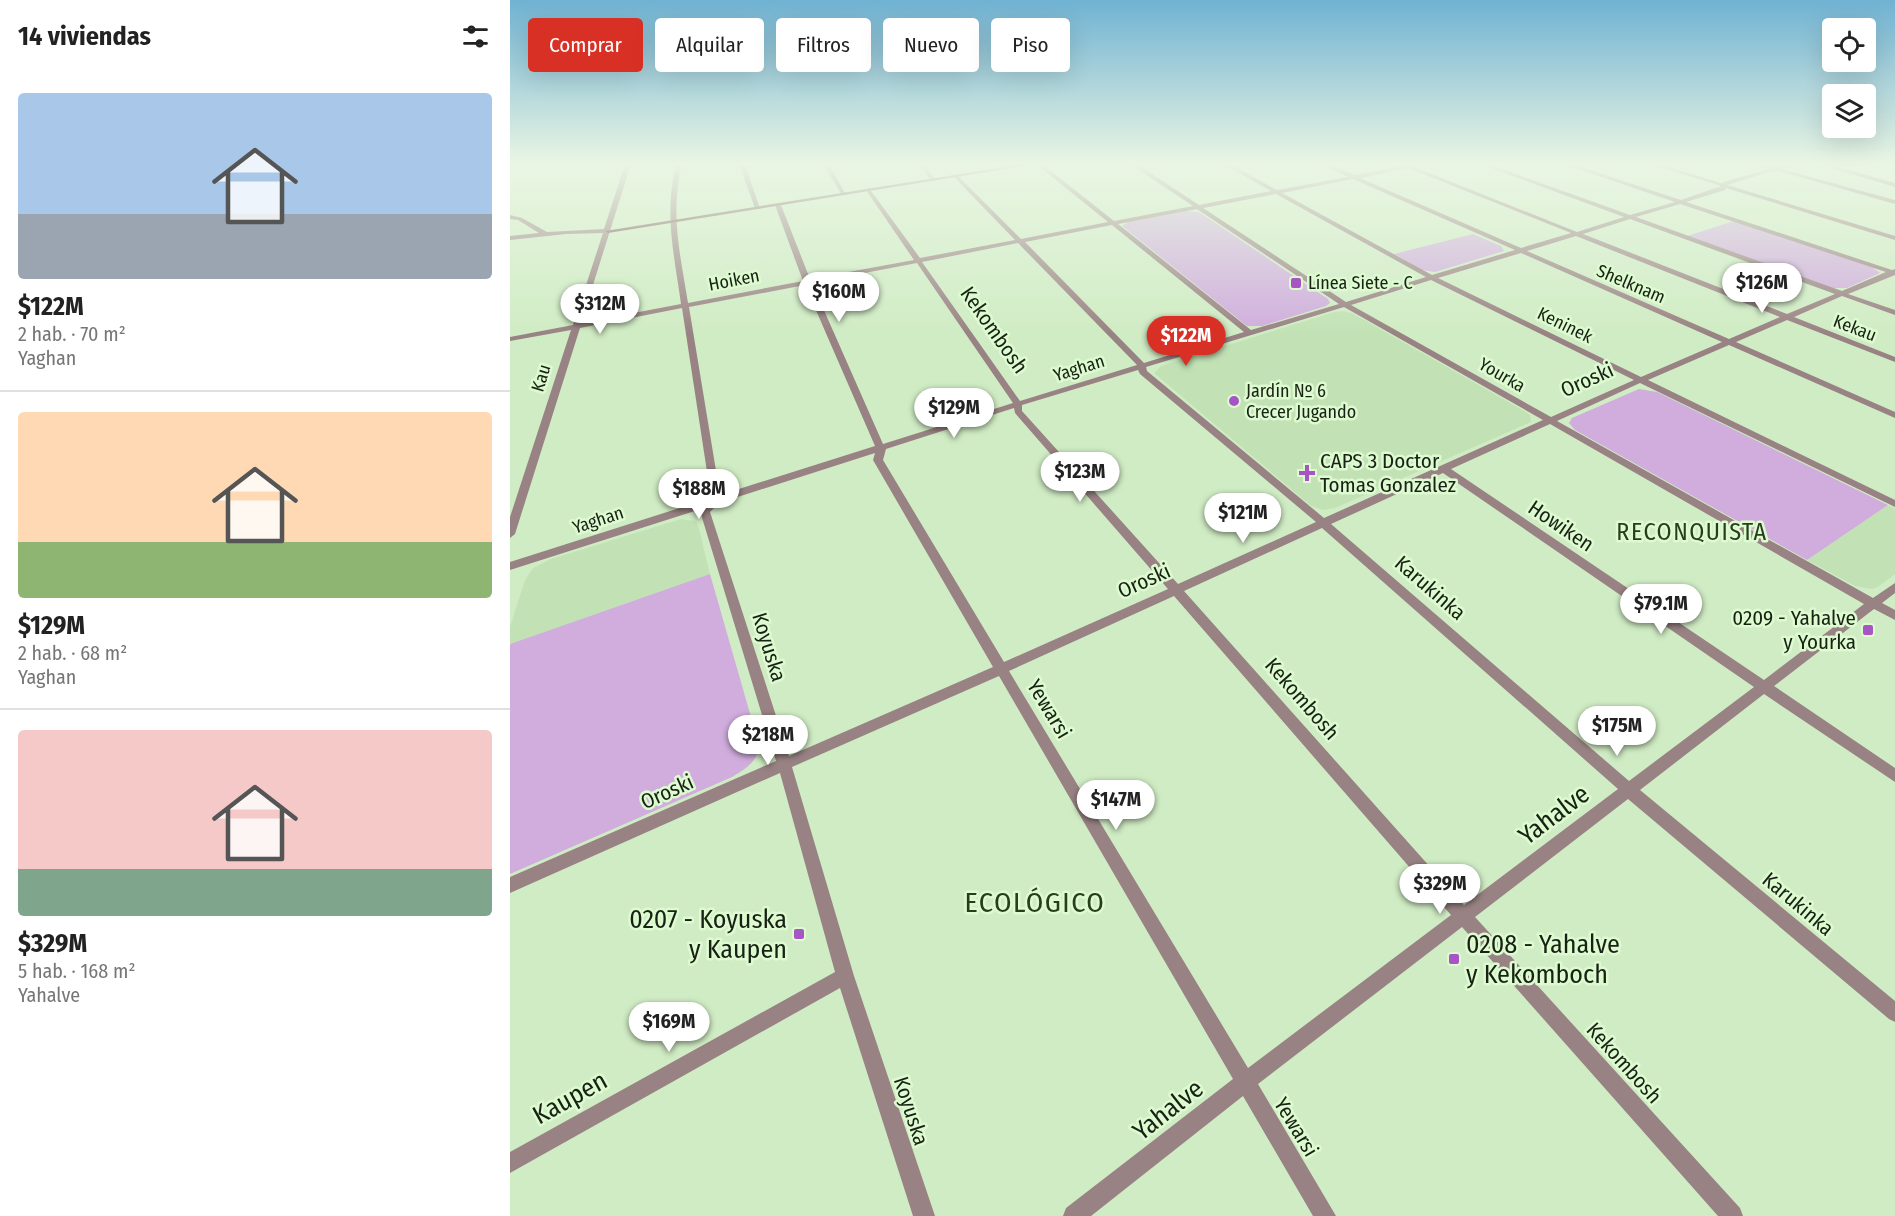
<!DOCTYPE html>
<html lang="es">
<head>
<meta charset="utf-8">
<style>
	body { margin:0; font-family:"Fira Sans Condensed",sans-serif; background:#f6f6f6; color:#222; height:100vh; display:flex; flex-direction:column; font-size:22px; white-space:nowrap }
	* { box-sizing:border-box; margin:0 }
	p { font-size:20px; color:#767676 }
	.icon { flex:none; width:33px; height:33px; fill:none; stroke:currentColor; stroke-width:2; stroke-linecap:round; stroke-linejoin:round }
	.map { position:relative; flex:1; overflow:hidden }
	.sheet { display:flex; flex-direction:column; background:#fff; width:510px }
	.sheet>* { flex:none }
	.hud { position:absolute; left:18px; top:18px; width:570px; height:54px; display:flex; gap:12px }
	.buttons { position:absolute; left:1312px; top:18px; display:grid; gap:12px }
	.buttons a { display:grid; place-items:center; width:54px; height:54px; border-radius:6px; background:#fff; box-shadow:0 6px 24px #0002; font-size:30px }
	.price { position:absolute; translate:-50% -51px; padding:0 14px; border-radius:21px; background:#fff; color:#222; font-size:20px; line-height:39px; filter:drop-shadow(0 2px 3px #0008) }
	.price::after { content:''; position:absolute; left:50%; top:36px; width:18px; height:14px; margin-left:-9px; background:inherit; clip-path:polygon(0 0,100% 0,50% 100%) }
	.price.current { background:#d93025; color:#fff }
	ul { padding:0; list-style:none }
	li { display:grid; align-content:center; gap:12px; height:318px; padding:0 18px }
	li+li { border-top:2px solid #e0e0e0 }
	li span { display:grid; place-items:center; height:186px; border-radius:6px; color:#555 }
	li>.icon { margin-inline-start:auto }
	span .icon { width:108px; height:108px; fill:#fffc; stroke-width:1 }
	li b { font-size:26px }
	h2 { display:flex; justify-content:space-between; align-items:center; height:72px; padding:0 18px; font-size:26px }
	.chip { padding:0 21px; border-radius:6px; background:#fff; box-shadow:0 6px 24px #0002; font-size:21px; line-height:54px }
	.chip.current { background:#d93025; color:#fff }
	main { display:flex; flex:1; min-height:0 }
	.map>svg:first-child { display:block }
	.built { fill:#c2e2b5 }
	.green { fill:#d0addd }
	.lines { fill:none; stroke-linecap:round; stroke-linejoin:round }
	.street { fill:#998283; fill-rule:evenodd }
	.secondary { fill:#745556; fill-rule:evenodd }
	.poi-dot { fill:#a755c4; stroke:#ddfad1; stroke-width:2 }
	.labels { text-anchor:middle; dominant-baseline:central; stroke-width:5; stroke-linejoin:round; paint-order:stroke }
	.far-street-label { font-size:18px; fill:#182214; stroke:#ddfad1 }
	.far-poi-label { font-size:18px; fill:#182214; stroke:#ddfad1; text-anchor:start }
	.street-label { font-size:21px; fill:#182214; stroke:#ddfad1 }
	.poi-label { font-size:21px; fill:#182214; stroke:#ddfad1; text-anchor:start }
	.quarter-label { font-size:24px; letter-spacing:1.5px; fill:#273e1d; stroke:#ddfad1 }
	.near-street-label { font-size:26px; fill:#182214; stroke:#ddfad1 }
	.near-poi-label { font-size:26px; fill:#182214; stroke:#ddfad1; text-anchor:end }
	.near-quarter-label { font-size:28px; letter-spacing:1.5px; fill:#273e1d; stroke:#ddfad1 }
</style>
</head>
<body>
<main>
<section class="sheet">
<h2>14 viviendas<svg class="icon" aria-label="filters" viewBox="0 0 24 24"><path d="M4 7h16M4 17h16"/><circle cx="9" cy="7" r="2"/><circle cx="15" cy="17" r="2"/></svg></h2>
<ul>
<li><span style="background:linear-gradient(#a9c7e8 65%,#9aa5b1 0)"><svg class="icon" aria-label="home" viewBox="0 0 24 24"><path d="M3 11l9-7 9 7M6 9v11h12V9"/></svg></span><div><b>$122M</b><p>2 hab. · 70 m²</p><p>Yaghan</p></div></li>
<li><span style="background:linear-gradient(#ffd9b3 70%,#8fb573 0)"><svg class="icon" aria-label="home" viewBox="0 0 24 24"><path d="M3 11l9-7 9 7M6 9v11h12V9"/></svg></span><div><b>$129M</b><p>2 hab. · 68 m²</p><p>Yaghan</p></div></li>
<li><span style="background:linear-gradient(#f6c9c9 75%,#7fa58c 0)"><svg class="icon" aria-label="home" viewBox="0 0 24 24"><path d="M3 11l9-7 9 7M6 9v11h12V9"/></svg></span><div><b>$329M</b><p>5 hab. · 168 m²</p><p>Yahalve</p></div></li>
</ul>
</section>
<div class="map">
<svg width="1385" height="1216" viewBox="0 0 1385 1216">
	<rect width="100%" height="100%" fill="#d0ecc4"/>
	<path class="built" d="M 833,311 L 842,313 L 1016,412 L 1020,415 L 1021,422 L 825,508 L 812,510 L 800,505 L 644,373 L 651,366 L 824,312 Z
		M 1378,505 L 1385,509 L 1385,574 L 1368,587 L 1362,589 L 1345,586 L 1297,560 Z
		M 171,519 L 185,521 L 188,525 L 200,574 L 0,644 L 0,627 L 15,580 L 23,568 L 41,559 Z"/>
	<path class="green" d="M 675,211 L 689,212 L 818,299 L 820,303 L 816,306 L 752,326 L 737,326 L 612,226 L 618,222 Z
		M 1224,221 L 1362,267 L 1370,273 L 1337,288 L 1323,288 L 1177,236 Z
		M 963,234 L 991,246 L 994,251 L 925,272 L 912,270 L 884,254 Z
		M 1129,389 L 1147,392 L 1378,505 L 1297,560 L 1065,430 L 1059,423 L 1062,418 Z
		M 200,574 L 249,745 C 248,761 236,769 222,777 L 0,874 L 0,644 Z"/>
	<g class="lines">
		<path class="street" d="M 115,164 L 121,164 L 71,323 L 171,304 C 164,253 154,215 166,164 L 172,164 C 160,214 170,253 178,303 L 293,281 L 265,205 L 268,203 L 271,205 L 300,279 L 404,260 L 356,190 L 359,188 L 410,258 L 505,240 L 444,177 L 446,174 L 511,239 L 598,222 L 526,164 L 532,164 L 604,221 L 683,206 L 620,164 L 627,164 L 689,205 L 761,191 L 713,164 L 720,164 L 767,190 L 838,177 L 811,164 L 819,164 L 845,175 L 904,164 L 916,164 L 904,167 L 1067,232 L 1114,217 L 970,164 L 978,164 L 1120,215 L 1165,202 L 1053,164 L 1062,164 L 1171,200 L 1211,186 L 1140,164 L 1149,164 L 1211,183 L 1259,169 L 1245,164 L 1265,167 L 1286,164 L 1271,169 L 1385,200 L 1385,204 L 1265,170 L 1217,185 L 1385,236 L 1385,240 L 1216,188 L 1215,190 L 1176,202 L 1382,270 L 1385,269 L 1385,275 L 1338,294 L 1385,310 L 1385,315 L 1332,296 L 1284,317 L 1385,357 L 1385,362 L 1277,320 L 1226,342 L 1385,412 L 1385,418 L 1219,345 L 1138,380 L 1385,500 L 1385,507 L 1130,383 L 1047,421 L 1363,598 L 1385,583 L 1385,593 L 1372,603 L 1385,610 L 1385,620 L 1364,609 L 1264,686 L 1385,768 L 1385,782 L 1254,694 L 1130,790 L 1385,1001 L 1385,1022 L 1379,1019 L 1118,799 L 965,917 L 1230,1208 L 1233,1216 L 1208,1216 L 952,927 L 748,1084 L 826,1216 L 803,1216 L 733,1096 L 581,1216 L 553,1216 L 556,1208 L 723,1079 L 489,676 L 282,767 L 344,976 L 425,1216 L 403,1216 L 330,988 L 0,1173 L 0,1152 L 325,972 L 270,773 L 0,893 L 0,877 L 266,761 L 190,511 L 191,509 L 0,570 L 0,562 L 201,498 L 172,308 L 70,328 L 5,534 L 0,538 L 0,517 L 61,330 L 0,341 L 0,337 L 63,325 L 93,233 L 56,234 L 0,240 L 0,236 L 29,233 L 8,220 L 0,219 L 0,215 L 12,218 L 37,232 L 94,229 ZM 898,168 L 1061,233 L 1011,248 L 850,178 ZM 843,179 L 1005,250 L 922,275 L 772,193 ZM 766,194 L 916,277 L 836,302 L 693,208 ZM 1170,204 L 1376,272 L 1332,291 L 1126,217 ZM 687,209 L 829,304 L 741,330 L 608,224 ZM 1120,219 L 1325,294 L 1277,314 L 1073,234 ZM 602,225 L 734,332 L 634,363 L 515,242 ZM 1066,236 L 1270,317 L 1219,339 L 1017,251 ZM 508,243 L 627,365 L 510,401 L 412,262 ZM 1011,253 L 1212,342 L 1131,377 L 928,278 ZM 407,263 L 503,403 L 373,444 L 302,283 ZM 921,280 L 1124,380 L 1041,417 L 841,305 ZM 295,285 L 365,446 L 210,495 L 179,307 ZM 834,307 L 1033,420 L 814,518 L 637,371 L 636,367 ZM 628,370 L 630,374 L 806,522 L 668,584 L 512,411 L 512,405 ZM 504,408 L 505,413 L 658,589 L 494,662 L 373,460 L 376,449 ZM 1040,424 L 1354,604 L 1254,680 L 941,469 ZM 365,453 L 363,460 L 483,667 L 279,756 L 200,512 L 209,503 ZM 933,473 L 1244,687 L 1119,781 L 821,524 ZM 812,528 L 1108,789 L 954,905 L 674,591 ZM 664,596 L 941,915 L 738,1068 L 499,671 Z
			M 229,164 L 235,164 L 250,209 L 245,208 Z
			M 313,164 L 319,164 L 336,195 L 332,195 Z
			M 408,164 L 414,164 L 426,181 L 422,181 Z
			M 1308,164 L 1317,164 L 1385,183 L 1385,187 Z"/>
		<path class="secondary" d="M 513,164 L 527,164 L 98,233 L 95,231 Z"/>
	</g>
	<linearGradient id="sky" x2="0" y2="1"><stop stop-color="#70b2d2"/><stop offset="0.49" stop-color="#eaf6e4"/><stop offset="1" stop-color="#eaf6e4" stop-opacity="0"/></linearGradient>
	<rect width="1385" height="334" fill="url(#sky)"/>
	<g class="poi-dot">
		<rect x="780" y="277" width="12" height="12" rx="3"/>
		<circle cx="724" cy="401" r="6"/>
		<path d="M794 464h6v6h6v6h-6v6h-6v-6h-6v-6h6z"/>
		<rect x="1352" y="624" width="12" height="12" rx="3"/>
		<rect x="283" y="928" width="12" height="12" rx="3"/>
		<rect x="938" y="953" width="12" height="12" rx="3"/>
	</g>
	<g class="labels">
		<g class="far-street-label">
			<text transform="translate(224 280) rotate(-11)">Hoiken</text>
			<text transform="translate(1121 284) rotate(23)">Shelknam</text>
			<text transform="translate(1055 325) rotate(26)">Keninek</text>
			<text transform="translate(1345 328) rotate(21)">Kekau</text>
			<text transform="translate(569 368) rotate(-17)">Yaghan</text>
			<text transform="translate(992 375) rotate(30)">Yourka</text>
			<text transform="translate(31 378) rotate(-73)">Kau</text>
			<text transform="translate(88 520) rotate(-18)">Yaghan</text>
		</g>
		<g class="far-poi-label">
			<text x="798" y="283">Línea Siete - C</text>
			<text x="736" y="391">Jardín Nº 6<tspan x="736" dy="21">Crecer Jugando</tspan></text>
		</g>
		<g class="street-label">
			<text transform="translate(484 330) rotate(55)">Kekombosh</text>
			<text transform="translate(1077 380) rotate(-24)">Oroski</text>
			<text transform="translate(1051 526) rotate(34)">Howiken</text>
			<text transform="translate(634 581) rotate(-24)">Oroski</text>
			<text transform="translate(920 588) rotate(41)">Karukinka</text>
			<text transform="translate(259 647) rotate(73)">Koyuska</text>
			<text transform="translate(792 699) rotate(49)">Kekombosh</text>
			<text transform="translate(539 709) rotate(59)">Yewarsi</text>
			<text transform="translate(157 792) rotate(-24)">Oroski</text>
			<text transform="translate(1288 904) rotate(40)">Karukinka</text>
			<text transform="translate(1114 1063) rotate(48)">Kekombosh</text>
			<text transform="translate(401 1111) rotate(72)">Koyuska</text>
			<text transform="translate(786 1127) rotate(59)">Yewarsi</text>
		</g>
		<g class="poi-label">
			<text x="810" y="461">CAPS 3 Doctor<tspan x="810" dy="24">Tomas Gonzalez</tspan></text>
			<text x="1346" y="618" text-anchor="end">0209 - Yahalve<tspan x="1346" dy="24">y Yourka</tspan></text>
		</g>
		<g class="quarter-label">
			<text x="1182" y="532">RECONQUISTA</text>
		</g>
		<g class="near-street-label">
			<text transform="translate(1044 815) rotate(-37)">Yahalve</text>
			<text transform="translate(60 1098) rotate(-29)">Kaupen</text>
			<text transform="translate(658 1110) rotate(-38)">Yahalve</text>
		</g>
		<g class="near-poi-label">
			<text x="277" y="919">0207 - Koyuska<tspan x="277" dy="30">y Kaupen</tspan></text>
			<text x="956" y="944" text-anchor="start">0208 - Yahalve<tspan x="956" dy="30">y Kekomboch</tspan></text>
		</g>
		<g class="near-quarter-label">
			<text x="525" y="902">ECOLÓGICO</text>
		</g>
	</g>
</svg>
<div class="buttons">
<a><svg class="icon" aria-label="locate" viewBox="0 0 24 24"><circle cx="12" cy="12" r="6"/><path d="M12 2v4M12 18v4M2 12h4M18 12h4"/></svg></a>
<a><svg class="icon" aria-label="layers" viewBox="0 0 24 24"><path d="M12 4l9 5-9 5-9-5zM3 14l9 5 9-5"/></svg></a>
</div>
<b class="price" style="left:1252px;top:314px">$126M</b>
<b class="price" style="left:329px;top:323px">$160M</b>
<b class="price" style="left:90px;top:335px">$312M</b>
<b class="price current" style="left:676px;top:367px">$122M</b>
<b class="price" style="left:444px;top:439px">$129M</b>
<b class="price" style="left:570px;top:503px">$123M</b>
<b class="price" style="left:189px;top:520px">$188M</b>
<b class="price" style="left:733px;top:544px">$121M</b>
<b class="price" style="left:1151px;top:635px">$79.1M</b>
<b class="price" style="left:1107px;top:757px">$175M</b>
<b class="price" style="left:258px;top:766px">$218M</b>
<b class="price" style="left:606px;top:831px">$147M</b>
<b class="price" style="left:930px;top:915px">$329M</b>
<b class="price" style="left:159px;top:1053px">$169M</b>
<div class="hud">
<a class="chip current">Comprar</a>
<a class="chip">Alquilar</a>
<a class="chip">Filtros</a>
<a class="chip">Nuevo</a>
<a class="chip">Piso</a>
</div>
</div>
</main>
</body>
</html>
